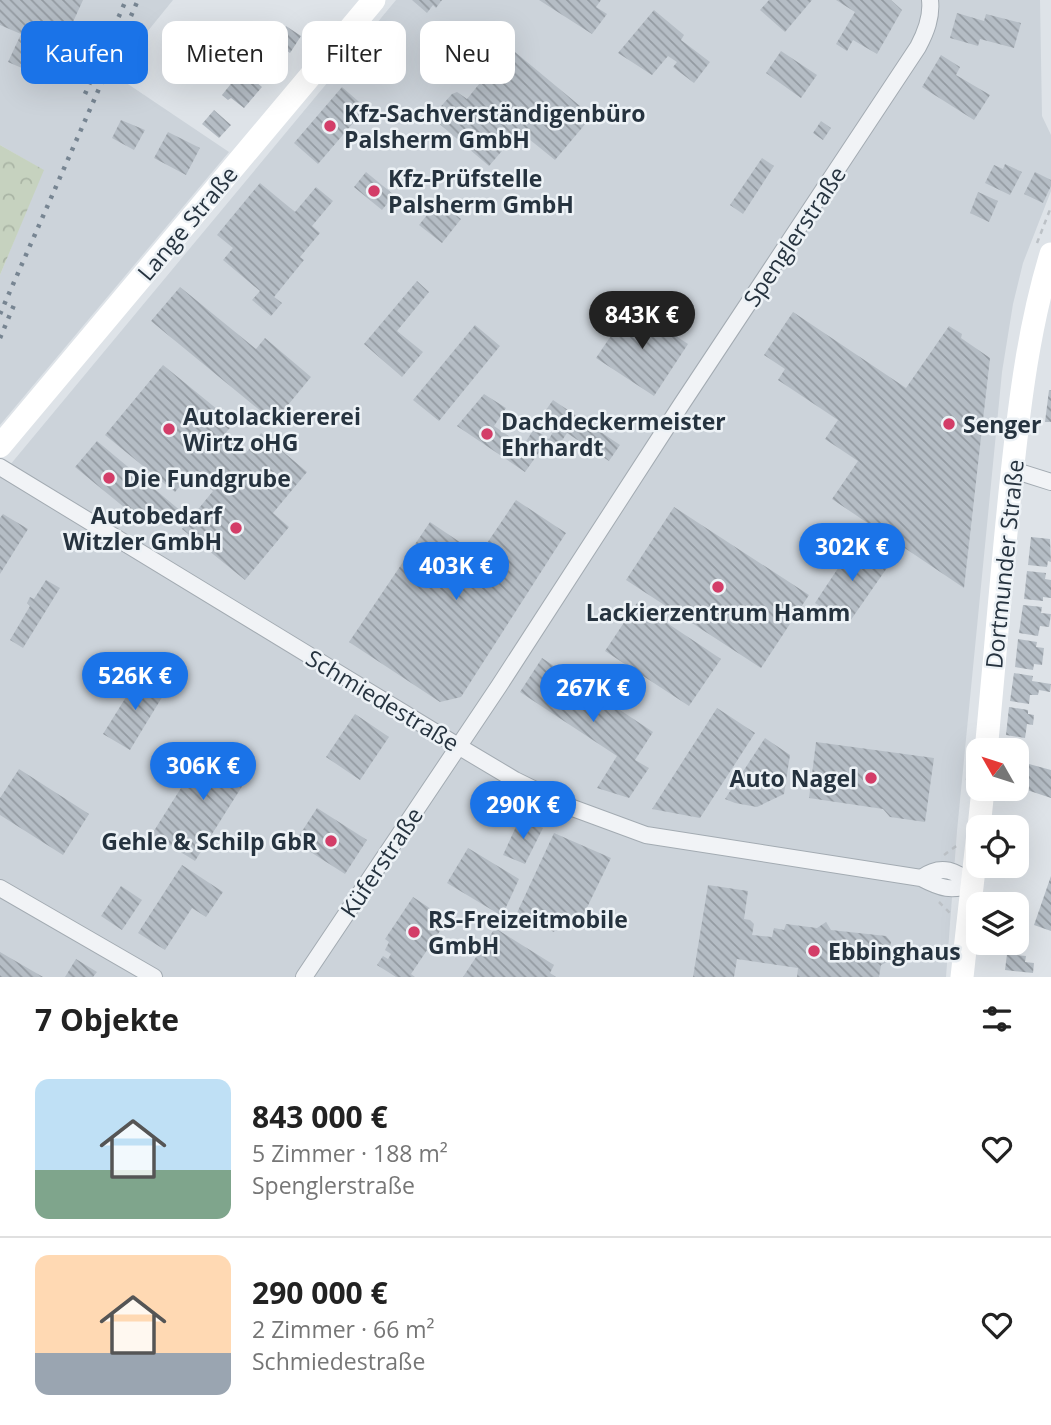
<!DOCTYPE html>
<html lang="de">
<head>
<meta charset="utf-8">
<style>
	body { margin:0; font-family:"Open Sans",sans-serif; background:#f2f2f2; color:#222; height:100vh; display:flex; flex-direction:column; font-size:26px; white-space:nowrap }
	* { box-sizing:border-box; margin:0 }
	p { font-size:23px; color:#767676 }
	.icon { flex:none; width:38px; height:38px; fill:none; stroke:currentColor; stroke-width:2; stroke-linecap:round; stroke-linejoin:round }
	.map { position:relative; height:977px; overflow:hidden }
	.details { display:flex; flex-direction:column; background:#fff; flex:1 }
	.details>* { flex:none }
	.hud { position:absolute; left:21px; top:21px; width:700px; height:63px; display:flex; gap:14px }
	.needle { width:46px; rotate:309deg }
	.fabs { position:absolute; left:966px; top:738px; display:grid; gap:14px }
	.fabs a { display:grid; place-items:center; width:63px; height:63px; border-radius:14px; background:#fff; box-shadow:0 7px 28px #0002; font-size:35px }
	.price { position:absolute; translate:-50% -60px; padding:0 16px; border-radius:24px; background:#1a73e8; color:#fff; font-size:23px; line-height:46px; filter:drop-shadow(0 2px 4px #0008) }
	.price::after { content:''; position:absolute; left:50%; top:42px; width:21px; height:16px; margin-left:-10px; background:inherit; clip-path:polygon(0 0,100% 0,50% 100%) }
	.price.selected { background:#222; color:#fff }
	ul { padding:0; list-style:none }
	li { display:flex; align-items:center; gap:21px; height:175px; padding:0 35px }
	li+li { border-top:2px solid #e0e0e0 }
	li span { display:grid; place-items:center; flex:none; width:196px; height:140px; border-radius:14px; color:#555 }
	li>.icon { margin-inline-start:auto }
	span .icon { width:84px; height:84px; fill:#fffc; stroke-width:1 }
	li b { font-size:30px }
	h2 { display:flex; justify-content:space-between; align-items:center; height:84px; padding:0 35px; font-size:30px }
	.tag { padding:0 24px; border-radius:14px; background:#fff; box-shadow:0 7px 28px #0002; font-size:24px; line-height:63px }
	.tag.selected { background:#1a73e8; color:#fff }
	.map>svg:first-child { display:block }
	.built { fill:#ccd3da }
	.forest { fill:url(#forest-crowns) }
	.building { fill:url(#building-back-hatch) }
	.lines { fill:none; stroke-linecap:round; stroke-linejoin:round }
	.street-casing { stroke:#a3abb2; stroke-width:18 }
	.path { stroke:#bcc1c6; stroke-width:2.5; stroke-dasharray:5 5; stroke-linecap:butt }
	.street { stroke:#f1f3f6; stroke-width:16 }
	.secondary { stroke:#fff; stroke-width:23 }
	.rail { stroke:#778592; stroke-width:4.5; stroke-dasharray:3.5 7; stroke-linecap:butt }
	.poi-dot { fill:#d33d68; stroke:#edf2f6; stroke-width:2.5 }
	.labels { text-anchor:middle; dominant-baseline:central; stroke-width:5; stroke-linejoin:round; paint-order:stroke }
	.poi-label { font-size:23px; font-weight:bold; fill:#26333f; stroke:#edf2f6; text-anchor:start }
	.street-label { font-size:23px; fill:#26333f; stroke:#edf2f6 }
</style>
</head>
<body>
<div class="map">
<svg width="1051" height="977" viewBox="0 0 1051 977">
	<defs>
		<pattern id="forest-crowns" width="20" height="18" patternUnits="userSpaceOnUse" patternTransform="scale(1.75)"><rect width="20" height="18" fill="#c6d2bf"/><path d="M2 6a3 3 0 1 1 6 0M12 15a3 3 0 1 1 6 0" fill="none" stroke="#aab5a5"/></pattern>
		<pattern id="building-back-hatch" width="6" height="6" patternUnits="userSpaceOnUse" patternTransform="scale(1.75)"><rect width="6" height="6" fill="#b5bdc5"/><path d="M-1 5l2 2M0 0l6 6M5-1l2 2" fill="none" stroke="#939aa1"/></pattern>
	</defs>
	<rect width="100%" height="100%" fill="#dee3e8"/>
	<path class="built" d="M 0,0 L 173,0 L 113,74 L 229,152 L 0,425 L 0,275 L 43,170 L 0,145 Z
		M 396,0 L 1040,0 L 1042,116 L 1051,135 L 1051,191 L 1023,263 L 1013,304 L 1002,372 L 957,831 L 946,977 L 0,977 L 0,477 Z"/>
	<path class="forest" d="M 0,145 L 44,170 L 0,275 Z"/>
	<path class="building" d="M 0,0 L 83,0 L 47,79 L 8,62 L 21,34 L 0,25 Z
		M 412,0 L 442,0 L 436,8 L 433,5 L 427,13 Z
		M 539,0 L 601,0 L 596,7 L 607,14 L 592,34 Z
		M 769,0 L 812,0 L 785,32 L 760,10 Z
		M 836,0 L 891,0 L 902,10 L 877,54 L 853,40 L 847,51 L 836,44 L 855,12 Z
		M 654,10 L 684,35 L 681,40 L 710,62 L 694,83 L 673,67 L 677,62 L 668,56 L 652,75 L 618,53 Z
		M 957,13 L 984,21 L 986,14 L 1021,23 L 1014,48 L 980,39 L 978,46 L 950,38 Z
		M 286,26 L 301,36 L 290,53 L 275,42 Z
		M 509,47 L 592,116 L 555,160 L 519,131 L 489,166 L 435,120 L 435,113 L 452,94 L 457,92 L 467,99 Z
		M 781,51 L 817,75 L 801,98 L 766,73 Z
		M 941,55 L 960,67 L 956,75 L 990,95 L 974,120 L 922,87 Z
		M 242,70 L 262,87 L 244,108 L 231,98 L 228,100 L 222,95 Z
		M 342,87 L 366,108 L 318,164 L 294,143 Z
		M 214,110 L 231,125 L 219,138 L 202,124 Z
		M 121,120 L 145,130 L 134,150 L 112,138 Z
		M 821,121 L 831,128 L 823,140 L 813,133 Z
		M 168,132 L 200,148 L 186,175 L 154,158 Z
		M 762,158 L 774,166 L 743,214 L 730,205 Z
		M 1005,164 L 1022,172 L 1010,195 L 985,183 L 994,165 L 1003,169 Z
		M 366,172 L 394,195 L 382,210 L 354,187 Z
		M 1035,172 L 1051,180 L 1051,186 L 1043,203 L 1024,194 Z
		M 260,183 L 295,212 L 316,187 L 333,201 L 312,226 L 320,233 L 300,257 L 304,260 L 274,297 L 282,303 L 271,316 L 252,300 L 260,291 L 223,260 L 233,248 L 217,235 Z
		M 978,192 L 998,201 L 989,222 L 970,213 Z
		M 438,201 L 461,219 L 442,243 L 419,225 Z
		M 417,281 L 429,292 L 397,331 L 423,352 L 402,377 L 364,344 Z
		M 180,287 L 256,349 L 265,338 L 311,377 L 274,422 L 151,321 Z
		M 631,306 L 688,344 L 654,396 L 596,358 Z
		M 793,312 L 906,388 L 949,326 L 962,334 L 961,338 L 990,358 L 964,588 L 832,499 L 858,461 L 825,439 L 838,420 L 778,380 L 785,369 L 764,355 Z
		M 475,325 L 500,346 L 439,421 L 413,400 Z
		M 163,365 L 234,423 L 223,436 L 246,453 L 261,433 L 307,472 L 273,513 L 289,527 L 245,580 L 182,529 L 213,491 L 191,473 L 175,492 L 105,435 Z
		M 1049,390 L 1051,390 L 1051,422 L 1045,422 Z
		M 484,394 L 506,408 L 494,426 L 523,446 L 534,429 L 549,439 L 556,427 L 541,417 L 553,400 L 620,445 L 609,461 L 567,433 L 557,448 L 547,441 L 525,472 L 457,426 Z
		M 97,441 L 182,512 L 171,525 L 157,514 L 147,526 L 75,467 Z
		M 516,500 L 566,533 L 461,697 L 440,702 L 349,642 L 430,522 L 479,555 Z
		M 674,507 L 809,595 L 761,668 L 626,580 Z
		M 3,514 L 28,529 L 0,574 L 0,518 Z
		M 1031,537 L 1050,539 L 1051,562 L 1048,561 L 1047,567 L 1028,565 Z
		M 856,541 L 889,565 L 848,624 L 815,603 Z
		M 1027,571 L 1046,573 L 1045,579 L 1051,580 L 1051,598 L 1043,597 L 1043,601 L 1024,599 Z
		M 46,580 L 60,588 L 23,648 L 10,640 L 30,606 L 27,603 L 30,597 L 34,599 Z
		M 637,603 L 721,659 L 689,706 L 605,651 Z
		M 1023,605 L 1042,607 L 1041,613 L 1051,614 L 1049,627 L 1040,626 L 1038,636 L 1019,633 Z
		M 1018,639 L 1037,642 L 1036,647 L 1044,648 L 1042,665 L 1034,664 L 1033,670 L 1015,667 Z
		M 542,658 L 653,732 L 635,760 L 649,768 L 629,798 L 597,788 L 617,756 L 520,692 Z
		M 141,673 L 167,689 L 130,750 L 103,734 Z
		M 1014,673 L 1033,676 L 1032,681 L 1051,684 L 1050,692 L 1039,690 L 1038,695 L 1030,695 L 1029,704 L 1010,701 Z
		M 1009,707 L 1028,710 L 1028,714 L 1034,715 L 1033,725 L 1027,724 L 1025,738 L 1006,735 Z
		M 717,708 L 755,733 L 700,818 L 652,809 Z
		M 355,714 L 389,737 L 360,780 L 326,757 Z
		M 765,738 L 790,755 L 784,794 L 757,807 L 735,803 L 725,799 Z
		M 210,742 L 253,769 L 195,861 L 152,834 Z
		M 816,742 L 934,758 L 925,822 L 890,817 L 883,809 L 809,798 Z
		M 1029,764 L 1051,770 L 1051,798 L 1021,788 Z
		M 19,769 L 89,814 L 63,855 L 0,815 L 0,798 Z
		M 479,791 L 510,808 L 499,822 L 475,809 L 479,803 L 474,800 Z
		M 317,808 L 367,840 L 345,874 L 295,842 Z
		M 520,818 L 543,828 L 525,864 L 503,855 Z
		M 554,833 L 611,858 L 580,922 L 562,914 L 554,932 L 516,915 Z
		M 468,848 L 519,879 L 502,916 L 447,883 Z
		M 182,865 L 223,892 L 206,917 L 192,908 L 165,950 L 138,933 Z
		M 1051,876 L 1051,931 L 1034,925 Z
		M 708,885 L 748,891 L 744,919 L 750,920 L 754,924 L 752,935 L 772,937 L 774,928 L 784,930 L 786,924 L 817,928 L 826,922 L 831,930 L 886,936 L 891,942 L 887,962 L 881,965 L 879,977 L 797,977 L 798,968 L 737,959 L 734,977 L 693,977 Z
		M 121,886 L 142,900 L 122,930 L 101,916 Z
		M 413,897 L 437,913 L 433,918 L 444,925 L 411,974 L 415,977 L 396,977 L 377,965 L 383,956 L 388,959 L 391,954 L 385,950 L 389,942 L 385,939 Z
		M 495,928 L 554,965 L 550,973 L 556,977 L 463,977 Z
		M 0,952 L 43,977 L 0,977 Z
		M 1007,954 L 1026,956 L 1025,962 L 1034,963 L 1033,973 L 1005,970 Z
		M 76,959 L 97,972 L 93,977 L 65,977 Z"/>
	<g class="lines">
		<g class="street-casing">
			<path id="street" d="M 0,467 L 458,746 L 515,780 L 570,807 L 646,835 L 921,878 C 942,889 950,891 974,885
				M 1013,470 L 1051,482
				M 921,878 C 942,863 956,871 974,885
				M 0,888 L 154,977
				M 304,977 L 499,686 L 681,405 L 918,47 C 926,32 932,17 930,0"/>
		</g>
		<path class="path" d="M 1037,243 L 1051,207
			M 967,780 L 969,759
			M 944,855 L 959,844
			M 939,902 L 951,914"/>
		<use href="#street" class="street"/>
		<path class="secondary" d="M 0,446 L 374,0
			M 986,751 C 995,659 1002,566 1012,474 C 1020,400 1029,326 1051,254
			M 979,828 L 983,789
			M 962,977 L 978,833"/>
		<path class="rail" d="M 85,94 L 126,0
			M 0,314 L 138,0
			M 0,338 L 14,305"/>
	</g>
	<g class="poi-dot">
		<circle cx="330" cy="126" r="7"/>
		<circle cx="374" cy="191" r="7"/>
		<circle cx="949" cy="424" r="7"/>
		<circle cx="169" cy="429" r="7"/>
		<circle cx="487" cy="434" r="7"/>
		<circle cx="109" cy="478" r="7"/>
		<circle cx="236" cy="528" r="7"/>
		<circle cx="718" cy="587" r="7"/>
		<circle cx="871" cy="778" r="7"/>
		<circle cx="331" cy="841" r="7"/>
		<circle cx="414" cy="932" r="7"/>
		<circle cx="814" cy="951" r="7"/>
	</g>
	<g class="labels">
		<g class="poi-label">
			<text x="344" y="113">Kfz-Sachverständigenbüro<tspan x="344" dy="26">Palsherm GmbH</tspan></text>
			<text x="388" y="178">Kfz-Prüfstelle<tspan x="388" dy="26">Palsherm GmbH</tspan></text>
			<text x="183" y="416">Autolackiererei<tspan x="183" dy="26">Wirtz oHG</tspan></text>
			<text x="501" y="421">Dachdeckermeister<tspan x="501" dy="26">Ehrhardt</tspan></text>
			<text x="963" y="424">Senger</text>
			<text x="123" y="478">Die Fundgrube</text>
			<text x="222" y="515" text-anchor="end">Autobedarf<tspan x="222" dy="26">Witzler GmbH</tspan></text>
			<text x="718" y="612" text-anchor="middle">Lackierzentrum Hamm</text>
			<text x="857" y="778" text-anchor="end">Auto Nagel</text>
			<text x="317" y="841" text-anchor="end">Gehle &amp; Schilp GbR</text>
			<text x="428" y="919">RS-Freizeitmobile<tspan x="428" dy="26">GmbH</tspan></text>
			<text x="828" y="951">Ebbinghaus</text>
		</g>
		<g class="street-label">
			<text transform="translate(187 223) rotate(-50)">Lange Straße</text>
			<text transform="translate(794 236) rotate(-56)">Spenglerstraße</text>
			<text transform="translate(1004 564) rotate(-84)">Dortmunder Straße</text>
			<text transform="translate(383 700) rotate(31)">Schmiedestraße</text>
			<text transform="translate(381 862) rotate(-56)">Küferstraße</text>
		</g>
	</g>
</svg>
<div class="fabs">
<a><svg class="needle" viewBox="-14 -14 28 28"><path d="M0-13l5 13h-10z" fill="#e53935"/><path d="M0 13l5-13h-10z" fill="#767676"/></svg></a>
<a><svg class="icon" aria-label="locate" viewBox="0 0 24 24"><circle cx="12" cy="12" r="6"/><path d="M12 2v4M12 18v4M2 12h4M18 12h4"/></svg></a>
<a><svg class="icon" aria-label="layers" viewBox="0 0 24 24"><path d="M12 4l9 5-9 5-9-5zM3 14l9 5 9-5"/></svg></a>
</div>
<b class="price selected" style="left:642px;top:351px">843K €</b>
<b class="price" style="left:852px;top:583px">302K €</b>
<b class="price" style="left:456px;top:602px">403K €</b>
<b class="price" style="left:135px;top:712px">526K €</b>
<b class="price" style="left:593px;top:724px">267K €</b>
<b class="price" style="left:203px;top:802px">306K €</b>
<b class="price" style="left:523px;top:841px">290K €</b>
<div class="hud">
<a class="tag selected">Kaufen</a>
<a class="tag">Mieten</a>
<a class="tag">Filter</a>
<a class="tag">Neu</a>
</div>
</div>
<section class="details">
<h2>7 Objekte<svg class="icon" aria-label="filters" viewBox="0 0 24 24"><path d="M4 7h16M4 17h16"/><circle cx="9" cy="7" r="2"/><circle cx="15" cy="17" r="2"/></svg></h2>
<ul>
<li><span style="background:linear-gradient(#bfe0f5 65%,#7fa58c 0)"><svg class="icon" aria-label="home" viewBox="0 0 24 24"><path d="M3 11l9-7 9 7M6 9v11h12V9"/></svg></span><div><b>843 000 €</b><p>5 Zimmer · 188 m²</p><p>Spenglerstraße</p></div><svg class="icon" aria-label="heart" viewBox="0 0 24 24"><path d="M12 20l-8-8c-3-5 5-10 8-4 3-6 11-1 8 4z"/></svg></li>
<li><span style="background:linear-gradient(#ffd9b3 70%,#9aa5b1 0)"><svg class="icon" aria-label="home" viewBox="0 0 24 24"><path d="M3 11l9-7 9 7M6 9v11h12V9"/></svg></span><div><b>290 000 €</b><p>2 Zimmer · 66 m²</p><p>Schmiedestraße</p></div><svg class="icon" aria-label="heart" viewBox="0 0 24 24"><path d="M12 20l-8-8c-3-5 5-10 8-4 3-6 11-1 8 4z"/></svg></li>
</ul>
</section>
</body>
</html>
